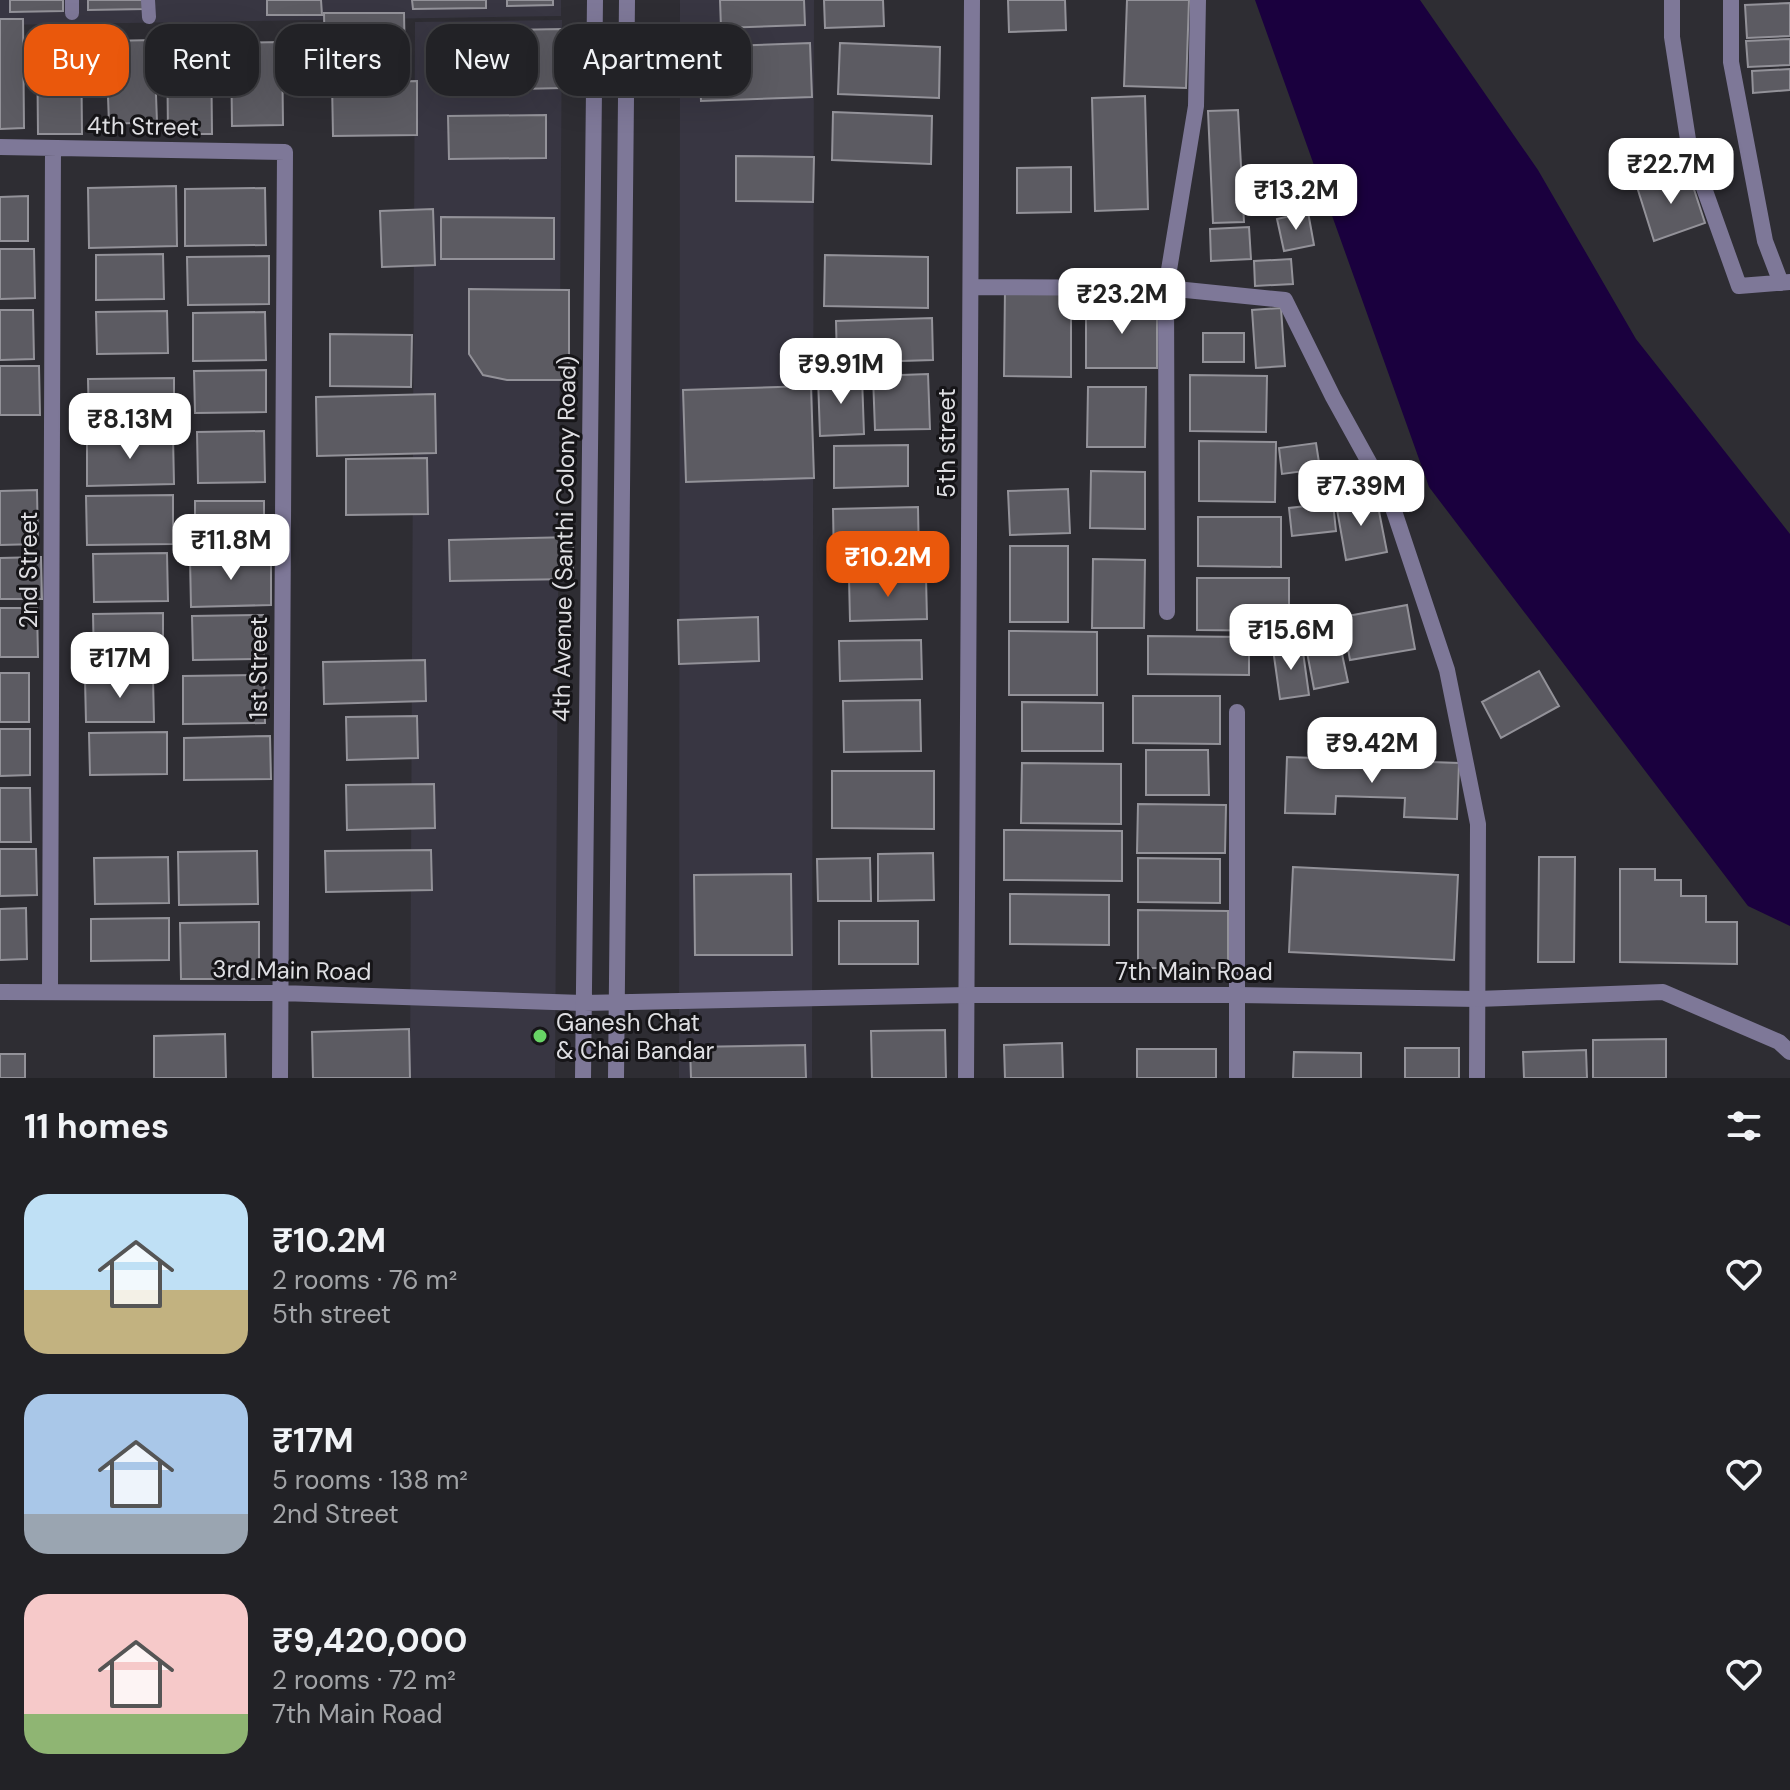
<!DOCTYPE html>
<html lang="en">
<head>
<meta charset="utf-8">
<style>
	body { margin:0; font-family:"DM Sans",sans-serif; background:#2a2a2e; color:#f1f3f6; height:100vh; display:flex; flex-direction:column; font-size:30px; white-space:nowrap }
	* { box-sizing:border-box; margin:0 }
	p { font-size:26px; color:#a2a4a7 }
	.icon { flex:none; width:44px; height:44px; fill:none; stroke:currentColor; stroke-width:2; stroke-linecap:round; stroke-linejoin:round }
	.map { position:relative; height:1078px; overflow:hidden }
	.sheet { display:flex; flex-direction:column; background:#222226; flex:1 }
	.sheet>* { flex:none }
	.guide { position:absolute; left:24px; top:24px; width:800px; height:72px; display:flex; gap:16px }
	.price { position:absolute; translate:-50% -68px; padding:0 18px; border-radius:16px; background:#fff; color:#222; font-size:26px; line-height:52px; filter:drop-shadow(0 2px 4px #0008) }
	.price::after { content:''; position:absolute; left:50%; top:48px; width:24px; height:18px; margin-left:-12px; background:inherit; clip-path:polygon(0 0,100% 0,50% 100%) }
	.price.on { background:#ea580c; color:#fff }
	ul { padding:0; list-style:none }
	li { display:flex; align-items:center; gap:24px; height:200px; padding:0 24px }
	li span { display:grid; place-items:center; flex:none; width:224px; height:160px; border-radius:24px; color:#555 }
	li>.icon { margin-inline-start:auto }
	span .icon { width:96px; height:96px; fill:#fffc; stroke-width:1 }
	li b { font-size:34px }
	h2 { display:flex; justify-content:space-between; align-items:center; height:96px; padding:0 24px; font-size:34px }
	.chip { padding:0 28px; border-radius:24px; background:#222226; box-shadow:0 8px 32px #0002,0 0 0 2px #3f3f43; font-size:28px; line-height:72px }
	.chip.on { background:#ea580c; color:#fff }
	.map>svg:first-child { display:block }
	.built { fill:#383642 }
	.water { fill:#1a003e }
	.building { fill:#5c5b62; stroke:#939299; stroke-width:2 }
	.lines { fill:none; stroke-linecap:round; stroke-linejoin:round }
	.service { stroke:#7e7898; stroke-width:14 }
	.minor { stroke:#7e7898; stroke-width:16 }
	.tertiary { stroke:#7e7898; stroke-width:16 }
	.poi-dot { fill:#67d465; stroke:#161518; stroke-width:3 }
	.labels { text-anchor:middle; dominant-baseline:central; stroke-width:6; stroke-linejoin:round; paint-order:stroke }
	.street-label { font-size:24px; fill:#dfdfe3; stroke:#161518 }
	.poi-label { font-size:24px; fill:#dfdfe3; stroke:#161518; text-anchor:start }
</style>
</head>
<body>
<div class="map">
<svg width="1790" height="1078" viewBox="0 0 1790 1078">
	<rect width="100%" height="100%" fill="#2e2d33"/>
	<path class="built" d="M 0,0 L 561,0 L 561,16 L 0,25 Z
		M 680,0 L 814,0 L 812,1078 L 679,1078 Z
		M 562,20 L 555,1078 L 410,1078 L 415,22 Z"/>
	<path class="water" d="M 1255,0 L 1420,0 L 1538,170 L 1636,339 L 1790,534 L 1790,926 L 1748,906 L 1429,487 Z"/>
	<path class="building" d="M 10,0 L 63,0 L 63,11 L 10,12 Z
		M 88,0 L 145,0 L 145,9 L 88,10 Z
		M 267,0 L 321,0 L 322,15 L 267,15 Z
		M 412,0 L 486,0 L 486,8 L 413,9 Z
		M 507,0 L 553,0 L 553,5 L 507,6 Z
		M 720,0 L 804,0 L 805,25 L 721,28 Z
		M 824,0 L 883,0 L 884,26 L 825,28 Z
		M 1008,0 L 1065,0 L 1066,30 L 1009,32 Z
		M 1127,0 L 1189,0 L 1186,88 L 1124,86 Z
		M 1790,3 L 1790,36 L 1747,38 L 1745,5 Z
		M 324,13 L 404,13 L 405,65 L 325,65 Z
		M 0,19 L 23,19 L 24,128 L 0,129 Z
		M 561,29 L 562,88 L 467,90 L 465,31 Z
		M 37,32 L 81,32 L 82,134 L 38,134 Z
		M 167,38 L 211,38 L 212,134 L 168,134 Z
		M 1790,39 L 1790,65 L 1748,67 L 1746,41 Z
		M 154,40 L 157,122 L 109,124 L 106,41 Z
		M 282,42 L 283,125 L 232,126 L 231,43 Z
		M 810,43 L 812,97 L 701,101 L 699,47 Z
		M 840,43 L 940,47 L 939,98 L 838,94 Z
		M 1790,69 L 1790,90 L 1753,93 L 1752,71 Z
		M 417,81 L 417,135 L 333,136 L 332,83 Z
		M 1145,96 L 1148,209 L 1095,211 L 1092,98 Z
		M 1238,110 L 1244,222 L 1213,223 L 1208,111 Z
		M 833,112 L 932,116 L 931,164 L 832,160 Z
		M 546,115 L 546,158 L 449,159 L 448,116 Z
		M 736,156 L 814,157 L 813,202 L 736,201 Z
		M 1071,167 L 1071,212 L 1017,213 L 1017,168 Z
		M 1688,171 L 1705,223 L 1654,241 L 1637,187 Z
		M 176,186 L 177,246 L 89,248 L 88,188 Z
		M 265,188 L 266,245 L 185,246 L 185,189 Z
		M 28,196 L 28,241 L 0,241 L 0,197 Z
		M 433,209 L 435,265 L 382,267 L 380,211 Z
		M 1308,212 L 1314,245 L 1284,251 L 1277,219 Z
		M 441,217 L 554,218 L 554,259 L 441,259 Z
		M 1249,227 L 1251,259 L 1211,261 L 1210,229 Z
		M 0,249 L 34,249 L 35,298 L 0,299 Z
		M 163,254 L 164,299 L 96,300 L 96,255 Z
		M 825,255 L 928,257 L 928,308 L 824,306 Z
		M 269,256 L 269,304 L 188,305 L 187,257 Z
		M 1291,259 L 1293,284 L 1255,286 L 1254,261 Z
		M 1005,288 L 1071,288 L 1071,377 L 1004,376 Z
		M 469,289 L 569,290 L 569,380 L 507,380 L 483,375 L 469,354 Z
		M 1086,303 L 1157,303 L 1157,368 L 1086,368 Z
		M 1281,308 L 1285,366 L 1256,368 L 1252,310 Z
		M 0,310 L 33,310 L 34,359 L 0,360 Z
		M 167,311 L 168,353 L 97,354 L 96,312 Z
		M 265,312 L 266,360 L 193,361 L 193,313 Z
		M 932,318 L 933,360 L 837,363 L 836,321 Z
		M 1203,333 L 1244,333 L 1244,362 L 1203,362 Z
		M 330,334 L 412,335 L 411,387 L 330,386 Z
		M 0,366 L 39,366 L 40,415 L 0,415 Z
		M 266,370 L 266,412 L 195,413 L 194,371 Z
		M 928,374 L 930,429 L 875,430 L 873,376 Z
		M 1190,375 L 1267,376 L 1266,432 L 1190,431 Z
		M 862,377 L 864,434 L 820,436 L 818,378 Z
		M 174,378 L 174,424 L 89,425 L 88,379 Z
		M 811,386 L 814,478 L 686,482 L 683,390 Z
		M 1088,387 L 1146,387 L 1145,447 L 1087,447 Z
		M 435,394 L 436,453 L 317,456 L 316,397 Z
		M 264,431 L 265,482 L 198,483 L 197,432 Z
		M 173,436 L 174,484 L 87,486 L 87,437 Z
		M 1199,441 L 1276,442 L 1275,502 L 1199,501 Z
		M 1316,443 L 1320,469 L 1282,474 L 1279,448 Z
		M 908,445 L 908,486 L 834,488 L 834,446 Z
		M 427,458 L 428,514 L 346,515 L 346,459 Z
		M 1091,471 L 1145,472 L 1145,529 L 1090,528 Z
		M 1068,489 L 1070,533 L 1010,535 L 1008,491 Z
		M 37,490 L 38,544 L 0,545 L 0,491 Z
		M 173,495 L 173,544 L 87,545 L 86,496 Z
		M 1376,496 L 1387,552 L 1346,560 L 1336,504 Z
		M 195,501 L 264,501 L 264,542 L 195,542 Z
		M 1333,503 L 1336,531 L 1292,536 L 1289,508 Z
		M 918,507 L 919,562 L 834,564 L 833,509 Z
		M 1198,517 L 1281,517 L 1281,567 L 1198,566 Z
		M 573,537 L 573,579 L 450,581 L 449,540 Z
		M 1010,546 L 1068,546 L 1068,622 L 1010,622 Z
		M 167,553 L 168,601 L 94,602 L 93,554 Z
		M 41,557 L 42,599 L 0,599 L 0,558 Z
		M 271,557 L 271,605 L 191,607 L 190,558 Z
		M 1093,559 L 1145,560 L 1144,628 L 1092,628 Z
		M 926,577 L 927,619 L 850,621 L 849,578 Z
		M 1197,578 L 1289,578 L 1289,631 L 1197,630 Z
		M 1407,605 L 1415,649 L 1350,660 L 1342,617 Z
		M 0,608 L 37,608 L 38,657 L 0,657 Z
		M 163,613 L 163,661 L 94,662 L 93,614 Z
		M 263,615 L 264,659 L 193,660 L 192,616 Z
		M 758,617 L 759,661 L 679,664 L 678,620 Z
		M 1009,631 L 1097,632 L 1097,695 L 1009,695 Z
		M 1148,636 L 1249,637 L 1249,675 L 1148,674 Z
		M 921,640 L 922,679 L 840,681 L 839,641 Z
		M 1339,640 L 1348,682 L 1314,689 L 1306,647 Z
		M 1302,645 L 1309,695 L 1280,699 L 1273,649 Z
		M 425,660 L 426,701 L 324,704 L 323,662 Z
		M 1539,671 L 1559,706 L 1501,738 L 1482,702 Z
		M 0,673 L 29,673 L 29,722 L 0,722 Z
		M 264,675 L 265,723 L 183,724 L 183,676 Z
		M 153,678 L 154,722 L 86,722 L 85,679 Z
		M 1133,696 L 1220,696 L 1220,744 L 1133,743 Z
		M 920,700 L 921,751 L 844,752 L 843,701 Z
		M 1022,702 L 1103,703 L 1103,751 L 1022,751 Z
		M 417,716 L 418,758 L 347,760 L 346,717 Z
		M 0,729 L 30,729 L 30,775 L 0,776 Z
		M 167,732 L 167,774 L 90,775 L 89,733 Z
		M 270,736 L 271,779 L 184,780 L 184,738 Z
		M 1146,750 L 1208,750 L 1209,795 L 1146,795 Z
		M 1287,757 L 1459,763 L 1457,819 L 1404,817 L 1405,798 L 1336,796 L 1335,814 L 1285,813 Z
		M 1022,763 L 1121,764 L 1121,824 L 1021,823 Z
		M 832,771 L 934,771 L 934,829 L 832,828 Z
		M 434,784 L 435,828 L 347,830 L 346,785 Z
		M 0,788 L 30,788 L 31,842 L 0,842 Z
		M 1138,804 L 1226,805 L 1225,853 L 1137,853 Z
		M 1004,830 L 1122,831 L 1122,881 L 1004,880 Z
		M 0,849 L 36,849 L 37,895 L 0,896 Z
		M 431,850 L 432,890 L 326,892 L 325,851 Z
		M 257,851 L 258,904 L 179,905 L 178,852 Z
		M 933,853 L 934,900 L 878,901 L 878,854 Z
		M 168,857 L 169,903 L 95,904 L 94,858 Z
		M 1539,857 L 1575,857 L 1574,962 L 1538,962 Z
		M 870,858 L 871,901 L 818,901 L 817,859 Z
		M 1138,858 L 1220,859 L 1220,903 L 1138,902 Z
		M 1293,867 L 1458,875 L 1454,960 L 1289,952 Z
		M 1620,869 L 1655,869 L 1655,880 L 1681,880 L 1681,896 L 1706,896 L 1706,922 L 1737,922 L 1737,964 L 1620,962 Z
		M 791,874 L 792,955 L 695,955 L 694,875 Z
		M 1010,894 L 1109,895 L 1109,945 L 1010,944 Z
		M 26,908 L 27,959 L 0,960 L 0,909 Z
		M 1138,910 L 1228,911 L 1228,968 L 1138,968 Z
		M 169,918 L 169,960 L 91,961 L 91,919 Z
		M 839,921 L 918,921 L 918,964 L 839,964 Z
		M 259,922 L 259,979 L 181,979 L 180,923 Z
		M 409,1029 L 410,1078 L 313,1078 L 312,1032 Z
		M 945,1030 L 946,1078 L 872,1078 L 871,1031 Z
		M 225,1034 L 226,1078 L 154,1078 L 154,1036 Z
		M 1666,1039 L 1666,1078 L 1593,1078 L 1593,1040 Z
		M 1062,1043 L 1063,1078 L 1005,1078 L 1004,1045 Z
		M 805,1045 L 806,1078 L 691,1078 L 690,1047 Z
		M 1405,1048 L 1459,1048 L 1459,1078 L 1405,1078 Z
		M 1137,1049 L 1216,1049 L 1216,1078 L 1137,1078 Z
		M 1586,1050 L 1587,1078 L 1524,1078 L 1523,1052 Z
		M 1294,1052 L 1361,1053 L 1361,1078 L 1293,1078 Z
		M 0,1054 L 25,1054 L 25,1078 L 0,1078 Z"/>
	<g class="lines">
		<path class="service" d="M 72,0 L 72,13
			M 148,0 L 149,17"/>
		<path class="minor" d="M 1672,0 L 1672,37 L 1689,146 L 1739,286 L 1790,282
			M 1731,0 L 1731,62 L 1765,241 L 1781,283
			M 0,147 L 285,152 L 280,1078
			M 971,287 L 1166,288 L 1285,300 L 1333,397 L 1391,502 L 1447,670 L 1478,824 L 1477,1078
			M 1167,612 L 1166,288 L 1196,106 L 1198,0
			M 0,992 L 280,993 L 583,1003
			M 50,992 L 53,148
			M 966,1078 L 972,0
			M 1237,1078 L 1237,712"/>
		<path class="tertiary" d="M 583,1003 L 967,995 L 1237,995 L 1477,999 L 1663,992 L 1779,1042 L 1790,1052
			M 583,1078 L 595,0
			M 616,1078 L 627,0"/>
	</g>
	<circle class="poi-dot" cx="540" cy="1036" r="8"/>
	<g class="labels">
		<g class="street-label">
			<text transform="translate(143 126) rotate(1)">4th Street</text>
			<text transform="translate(946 443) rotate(-90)">5th street</text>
			<text transform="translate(564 539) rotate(-89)">4th Avenue (Santhi Colony Road)</text>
			<text transform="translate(28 570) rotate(-90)">2nd Street</text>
			<text transform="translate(258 668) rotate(-90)">1st Street</text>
			<text transform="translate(292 970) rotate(1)">3rd Main Road</text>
			<text x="1194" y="971">7th Main Road</text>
		</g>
		<g class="poi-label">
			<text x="556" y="1022">Ganesh Chat<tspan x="556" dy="28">&amp; Chai Bandar</tspan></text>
		</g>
	</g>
</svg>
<b class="price" style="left:1671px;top:206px">₹22.7M</b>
<b class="price" style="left:1296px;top:232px">₹13.2M</b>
<b class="price" style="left:1122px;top:336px">₹23.2M</b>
<b class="price" style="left:841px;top:406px">₹9.91M</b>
<b class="price" style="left:130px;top:461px">₹8.13M</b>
<b class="price" style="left:1361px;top:528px">₹7.39M</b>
<b class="price" style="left:231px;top:582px">₹11.8M</b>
<b class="price on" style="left:888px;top:599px">₹10.2M</b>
<b class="price" style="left:1291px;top:672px">₹15.6M</b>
<b class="price" style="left:120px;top:700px">₹17M</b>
<b class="price" style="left:1372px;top:785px">₹9.42M</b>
<div class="guide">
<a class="chip on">Buy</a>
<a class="chip">Rent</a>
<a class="chip">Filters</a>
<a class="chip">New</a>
<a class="chip">Apartment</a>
</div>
</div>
<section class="sheet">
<h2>11 homes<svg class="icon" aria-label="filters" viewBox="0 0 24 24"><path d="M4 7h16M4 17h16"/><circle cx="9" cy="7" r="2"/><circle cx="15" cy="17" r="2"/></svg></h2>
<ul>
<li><span style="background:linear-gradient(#bfe0f5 60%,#c2b280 0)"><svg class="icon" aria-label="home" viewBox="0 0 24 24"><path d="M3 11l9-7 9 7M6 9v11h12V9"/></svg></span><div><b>₹10.2M</b><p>2 rooms · 76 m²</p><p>5th street</p></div><svg class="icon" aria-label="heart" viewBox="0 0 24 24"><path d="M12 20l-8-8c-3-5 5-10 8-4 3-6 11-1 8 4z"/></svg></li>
<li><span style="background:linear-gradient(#a9c7e8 75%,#9aa5b1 0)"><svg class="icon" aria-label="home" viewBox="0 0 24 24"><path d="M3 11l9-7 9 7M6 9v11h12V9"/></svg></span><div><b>₹17M</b><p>5 rooms · 138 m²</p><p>2nd Street</p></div><svg class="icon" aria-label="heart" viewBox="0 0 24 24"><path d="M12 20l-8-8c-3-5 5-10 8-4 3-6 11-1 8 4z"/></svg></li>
<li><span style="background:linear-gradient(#f6c9c9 75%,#8fb573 0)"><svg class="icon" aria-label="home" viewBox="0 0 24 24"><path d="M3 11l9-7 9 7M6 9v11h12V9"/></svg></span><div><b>₹9,420,000</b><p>2 rooms · 72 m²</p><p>7th Main Road</p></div><svg class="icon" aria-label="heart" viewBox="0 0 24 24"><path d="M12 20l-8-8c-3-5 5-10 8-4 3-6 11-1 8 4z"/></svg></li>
</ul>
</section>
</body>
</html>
